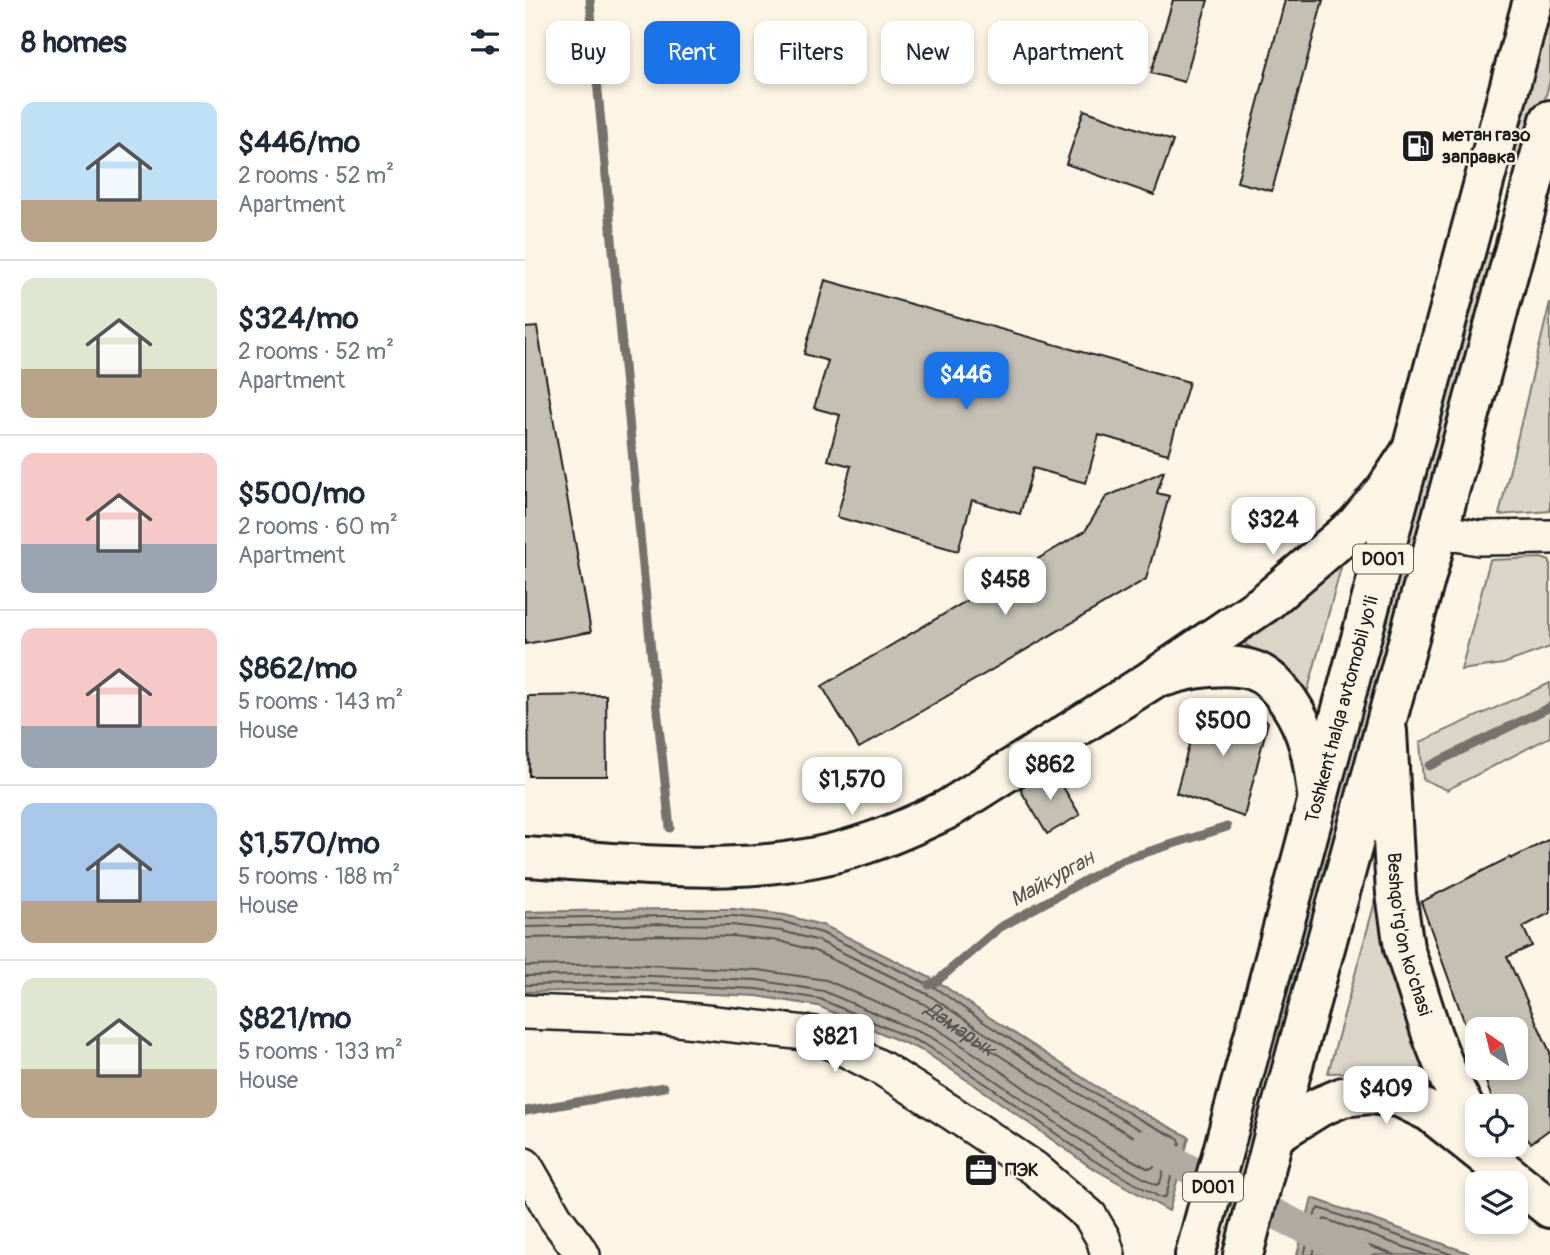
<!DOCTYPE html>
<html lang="en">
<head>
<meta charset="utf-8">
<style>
	body { margin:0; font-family:Pangolin,sans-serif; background:#f2f2f3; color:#1f2937; height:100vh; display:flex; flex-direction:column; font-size:26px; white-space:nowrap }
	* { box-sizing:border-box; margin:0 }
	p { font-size:23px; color:#747a83 }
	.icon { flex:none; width:38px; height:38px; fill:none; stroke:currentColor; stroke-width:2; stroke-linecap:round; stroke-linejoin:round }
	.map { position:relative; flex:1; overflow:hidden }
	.sheet { display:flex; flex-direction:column; background:#fff; width:525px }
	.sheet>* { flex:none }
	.banner { position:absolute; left:21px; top:21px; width:665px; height:63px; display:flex; gap:14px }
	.needle { width:46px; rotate:325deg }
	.fabs { position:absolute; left:940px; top:1017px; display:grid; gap:14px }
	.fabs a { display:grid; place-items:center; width:63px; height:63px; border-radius:14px; background:#fff; box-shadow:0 4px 10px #0003; font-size:35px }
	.price { position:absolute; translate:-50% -60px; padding:0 16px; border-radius:14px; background:#fff; color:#222; font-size:23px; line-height:46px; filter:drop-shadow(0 2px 4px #0008) }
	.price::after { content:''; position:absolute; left:50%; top:42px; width:21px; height:16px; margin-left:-10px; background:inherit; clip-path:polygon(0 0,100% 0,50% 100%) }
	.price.on { background:#1a73e8; color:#fff }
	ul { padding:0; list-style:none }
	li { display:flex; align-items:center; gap:21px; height:175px; padding:0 21px }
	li+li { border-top:2px solid #e0e1e3 }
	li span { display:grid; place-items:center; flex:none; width:196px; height:140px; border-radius:14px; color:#555 }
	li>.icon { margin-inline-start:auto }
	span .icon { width:84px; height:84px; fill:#fffc; stroke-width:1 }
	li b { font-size:30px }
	h2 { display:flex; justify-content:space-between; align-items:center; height:84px; padding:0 21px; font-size:30px }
	.tag { padding:0 24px; border-radius:14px; background:#fff; box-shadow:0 4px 10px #0003; font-size:24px; line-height:63px }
	.tag.on { background:#1a73e8; color:#fff }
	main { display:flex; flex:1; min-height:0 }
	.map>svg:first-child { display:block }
	.green { fill:#dbd5c8; stroke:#7c7872; stroke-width:2 }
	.water { fill:#b0aba1; stroke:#75726c; stroke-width:2 }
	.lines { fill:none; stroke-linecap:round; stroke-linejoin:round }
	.shore { stroke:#575551; stroke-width:2 }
	.stream { stroke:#75726c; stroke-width:9 }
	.canal { stroke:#b0aba1; stroke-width:30 }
	.building { fill:#c4c0b3; stroke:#1c1c1c; stroke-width:2 }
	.minor-casing { stroke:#1c1c1c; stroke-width:38 }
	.major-casing { stroke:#1c1c1c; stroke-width:44 }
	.highway-casing { stroke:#1c1c1c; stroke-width:44 }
	.minor { stroke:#fcf5e5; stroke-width:33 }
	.major { stroke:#fcf5e5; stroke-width:38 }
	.highway { stroke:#fcf5e5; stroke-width:38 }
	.labels { text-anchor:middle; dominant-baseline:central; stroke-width:5; stroke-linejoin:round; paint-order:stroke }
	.shield { fill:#fcf5e5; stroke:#5f5d58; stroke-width:2 }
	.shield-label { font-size:18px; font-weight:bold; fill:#1c1c1c }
	.poi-label { font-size:19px; font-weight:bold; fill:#1c1c1c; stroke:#fcf5e5; text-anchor:start }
	.street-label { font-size:19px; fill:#1c1c1c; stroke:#fcf5e5 }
	.water-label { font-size:21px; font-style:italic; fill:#575551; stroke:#fcf5e5 }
</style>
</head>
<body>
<main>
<section class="sheet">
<h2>8 homes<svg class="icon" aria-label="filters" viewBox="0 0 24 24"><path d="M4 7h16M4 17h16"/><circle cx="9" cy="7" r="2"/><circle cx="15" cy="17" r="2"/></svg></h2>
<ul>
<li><span style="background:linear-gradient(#bfe0f5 70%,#b9a48a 0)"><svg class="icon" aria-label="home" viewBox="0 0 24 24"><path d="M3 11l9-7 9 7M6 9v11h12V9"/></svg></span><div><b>$446/mo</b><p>2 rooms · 52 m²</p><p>Apartment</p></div></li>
<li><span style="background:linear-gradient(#dfe7d0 65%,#b9a48a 0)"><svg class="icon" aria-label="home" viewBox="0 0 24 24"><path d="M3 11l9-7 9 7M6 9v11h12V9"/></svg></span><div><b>$324/mo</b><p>2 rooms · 52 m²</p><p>Apartment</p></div></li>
<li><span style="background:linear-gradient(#f6c9c9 65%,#9aa5b1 0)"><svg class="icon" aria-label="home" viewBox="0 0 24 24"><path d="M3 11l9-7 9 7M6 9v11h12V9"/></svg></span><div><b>$500/mo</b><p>2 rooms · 60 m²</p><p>Apartment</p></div></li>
<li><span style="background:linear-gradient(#f6c9c9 70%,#9aa5b1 0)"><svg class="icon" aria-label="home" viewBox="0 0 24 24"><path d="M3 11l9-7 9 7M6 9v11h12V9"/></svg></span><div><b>$862/mo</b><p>5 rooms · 143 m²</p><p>House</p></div></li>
<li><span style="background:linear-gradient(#a9c7e8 70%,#b9a48a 0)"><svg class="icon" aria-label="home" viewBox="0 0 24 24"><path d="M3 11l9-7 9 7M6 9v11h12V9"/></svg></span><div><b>$1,570/mo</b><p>5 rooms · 188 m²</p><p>House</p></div></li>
<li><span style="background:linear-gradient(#dfe7d0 65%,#b9a48a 0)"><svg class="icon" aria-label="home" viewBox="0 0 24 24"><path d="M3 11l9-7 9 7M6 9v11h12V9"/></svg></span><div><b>$821/mo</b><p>5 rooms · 133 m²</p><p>House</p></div></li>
</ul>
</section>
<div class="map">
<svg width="1025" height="1255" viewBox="0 0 1025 1255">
	<rect width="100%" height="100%" fill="#fcf5e5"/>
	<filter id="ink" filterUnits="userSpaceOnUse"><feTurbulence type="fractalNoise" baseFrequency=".0143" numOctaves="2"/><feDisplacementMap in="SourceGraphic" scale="14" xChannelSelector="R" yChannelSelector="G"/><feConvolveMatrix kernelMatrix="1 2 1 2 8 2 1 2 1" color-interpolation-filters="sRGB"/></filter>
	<g filter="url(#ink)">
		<path class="green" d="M 1025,0 L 1025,80 L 1005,156 L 984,151 Z
			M 957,251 L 973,256 L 758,1061 L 742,1057 Z
			M 1025,302 L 1025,511 L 974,515 Z
			M 821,549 L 781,697 L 736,655 L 719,643 Z
			M 1016,558 L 1025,561 L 1025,647 L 978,664 L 936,670 L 965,560 Z
			M 1025,683 L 1025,737 L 922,790 L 898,779 L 895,742 Z
			M 851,898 L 866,967 L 913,1096 L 877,1078 L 848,1072 L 803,1073 Z"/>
		<path class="water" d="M 141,909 L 209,909 L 260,915 L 300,926 L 412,981 L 464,1017 L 569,1085 L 618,1113 L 664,1137 L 644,1211 L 564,1166 L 463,1094 L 398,1051 L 293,1006 L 232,996 L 100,990 L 0,992 L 0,912 Z
			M 787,1198 L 941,1252 L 946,1255 L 772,1255 Z"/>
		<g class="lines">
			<g class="shore">
				<path d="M 0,918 L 141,916 L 208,916 L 259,922 L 297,933 L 409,987 L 460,1023 L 566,1091 L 614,1119 L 654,1139 L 655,1143 L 641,1196 L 636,1198 L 568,1160 L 467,1088 L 401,1045 L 295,999 L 232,989 L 100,983 L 0,985"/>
				<path d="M 0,927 L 141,924 L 207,925 L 257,931 L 294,941 L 404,995 L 455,1030 L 561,1098 L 610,1127 L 643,1144 L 645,1147 L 635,1183 L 631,1185 L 573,1152 L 471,1081 L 406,1037 L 298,991 L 232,980 L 100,975 L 0,976"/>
				<path id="s1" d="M 0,938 L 142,935 L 207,936 L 255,941 L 290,951 L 399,1004 L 449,1039 L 555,1107 L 631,1149 L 633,1153 L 629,1167 L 624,1169 L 578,1144 L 477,1072 L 411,1028 L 301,980 L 233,970 L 100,964 L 0,966"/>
				<path d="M 779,1255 L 791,1211 L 794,1208 L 928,1255"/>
				<path d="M 788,1255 L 797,1222 L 800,1219 L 902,1255"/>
				<path d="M 799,1255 L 804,1235 L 807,1233 L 870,1255"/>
			</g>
			<path class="stream" d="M 65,0 L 69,49 L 128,672 L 145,828
				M 904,766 L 1025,707
				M 404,985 L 412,981 L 474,928 L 597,860 L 702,827
				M 0,1111 L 139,1087"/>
			<path class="canal" d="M 622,1144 C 689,1187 762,1218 832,1255"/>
		</g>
		<path class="building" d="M 648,0 L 683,0 L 659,82 L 626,73 Z
			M 760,0 L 798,0 L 747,191 L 712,182 Z
			M 559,110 L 648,141 L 629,195 L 541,164 Z
			M 300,280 L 664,382 L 643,454 L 574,435 L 561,483 L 508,468 L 495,514 L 447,500 L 433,551 L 312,517 L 326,466 L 303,460 L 315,415 L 289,408 L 303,361 L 279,354 Z
			M 12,327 L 66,632 L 0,644 L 0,328 Z
			M 639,471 L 632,493 L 644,496 L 621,579 L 334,748 L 297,686 L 560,531 L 581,497 Z
			M 81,695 L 82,776 L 4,776 L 3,696 Z
			M 697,703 L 729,712 L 743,722 L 719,817 L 651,793 L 672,716 Z
			M 527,769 L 555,815 L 522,834 L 495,789 Z
			M 1025,839 L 1025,913 L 998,927 L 1007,946 L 982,957 L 1025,1052 L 1025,1129 L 1006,1143 L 990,1126 L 990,1106 L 973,1106 L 967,1099 L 956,1068 L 990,1068 L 990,1029 L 952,1029 L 952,1057 L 896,902 L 985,857 L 986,859 Z"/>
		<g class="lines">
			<g class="minor-casing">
				<path id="minor" d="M 913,531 L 954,538 L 1025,537
					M 0,1012 L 135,1017 L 290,1034 L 358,1069 L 427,1113 L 509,1168 L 565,1216 L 578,1238 L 583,1255
					M 0,1165 L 30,1217 L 58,1255"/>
			</g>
			<g class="major-casing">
				<g id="major">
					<path d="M 641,676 C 664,668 703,662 727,670 C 755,679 777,719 784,746 C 789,763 790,782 793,800"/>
					<path id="s2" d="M 862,731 L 871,894 L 879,948 L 907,1035 L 923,1076 L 952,1133"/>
					<path d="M 0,857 C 111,863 232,881 340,844 C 368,835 396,822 423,809 L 625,681 L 740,603 L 831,525 L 861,489 L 885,453"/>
					<path d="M 749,1135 L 794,1107 L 818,1097 L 845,1094 L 874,1097 L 905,1112 L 1025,1208"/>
				</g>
			</g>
			<g class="highway-casing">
				<g id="highway">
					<path id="s3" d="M 670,1255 L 1008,0"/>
					<path d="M 718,1255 L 749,1135 L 1025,120"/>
				</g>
			</g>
			<use href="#minor" class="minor"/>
			<use href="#major" class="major"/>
			<use href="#highway" class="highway"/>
		</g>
	</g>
	<defs>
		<g id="fuel-square" transform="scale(1.75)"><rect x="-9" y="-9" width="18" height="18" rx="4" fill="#1c1c1c" stroke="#fcf5e5"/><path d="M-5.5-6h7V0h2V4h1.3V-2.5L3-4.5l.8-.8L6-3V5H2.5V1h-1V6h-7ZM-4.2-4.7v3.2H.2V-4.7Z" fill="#fff"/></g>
		<g id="office-square" transform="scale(1.75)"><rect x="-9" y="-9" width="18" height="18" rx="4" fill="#1c1c1c" stroke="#fcf5e5"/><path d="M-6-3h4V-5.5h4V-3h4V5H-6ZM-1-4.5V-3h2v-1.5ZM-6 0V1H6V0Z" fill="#fff"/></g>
	</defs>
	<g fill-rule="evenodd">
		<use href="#fuel-square" x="893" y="146"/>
		<use href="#office-square" x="456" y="1170"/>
	</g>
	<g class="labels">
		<g class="shield">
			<rect x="828" y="544.5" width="60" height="29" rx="5"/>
			<rect x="658" y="1172.5" width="60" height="29" rx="5"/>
		</g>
		<g class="shield-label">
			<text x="858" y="559">D001</text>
			<text x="688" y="1187">D001</text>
		</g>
		<g class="poi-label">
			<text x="917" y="135">метан газо<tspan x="917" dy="22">заправка</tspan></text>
			<text x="480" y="1170">ПЭК</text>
		</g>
		<g class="street-label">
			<text stroke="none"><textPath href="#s3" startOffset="565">Toshkent halqa avtomobil yo'li</textPath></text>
			<text stroke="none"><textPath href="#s2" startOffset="205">Beshqo'rg'on ko'chasi</textPath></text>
		</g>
		<g class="water-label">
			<text transform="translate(527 879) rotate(-29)">Майкурган</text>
			<text stroke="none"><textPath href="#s1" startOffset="457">Дамарык</textPath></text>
		</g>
	</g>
</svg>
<div class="fabs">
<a><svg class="needle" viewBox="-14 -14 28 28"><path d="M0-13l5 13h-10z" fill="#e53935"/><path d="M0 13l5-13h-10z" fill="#747a83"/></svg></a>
<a><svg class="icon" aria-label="locate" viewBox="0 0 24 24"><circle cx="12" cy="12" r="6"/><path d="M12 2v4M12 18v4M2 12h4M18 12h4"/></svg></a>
<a><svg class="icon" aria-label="layers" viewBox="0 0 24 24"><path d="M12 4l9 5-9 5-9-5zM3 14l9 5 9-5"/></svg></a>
</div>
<b class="price on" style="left:441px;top:412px">$446</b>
<b class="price" style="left:748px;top:557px">$324</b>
<b class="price" style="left:480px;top:617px">$458</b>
<b class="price" style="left:698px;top:758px">$500</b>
<b class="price" style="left:525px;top:802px">$862</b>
<b class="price" style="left:327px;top:817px">$1,570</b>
<b class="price" style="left:310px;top:1074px">$821</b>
<b class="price" style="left:861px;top:1126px">$409</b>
<div class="banner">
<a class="tag">Buy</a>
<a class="tag on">Rent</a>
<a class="tag">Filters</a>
<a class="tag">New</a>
<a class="tag">Apartment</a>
</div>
</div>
</main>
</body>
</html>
